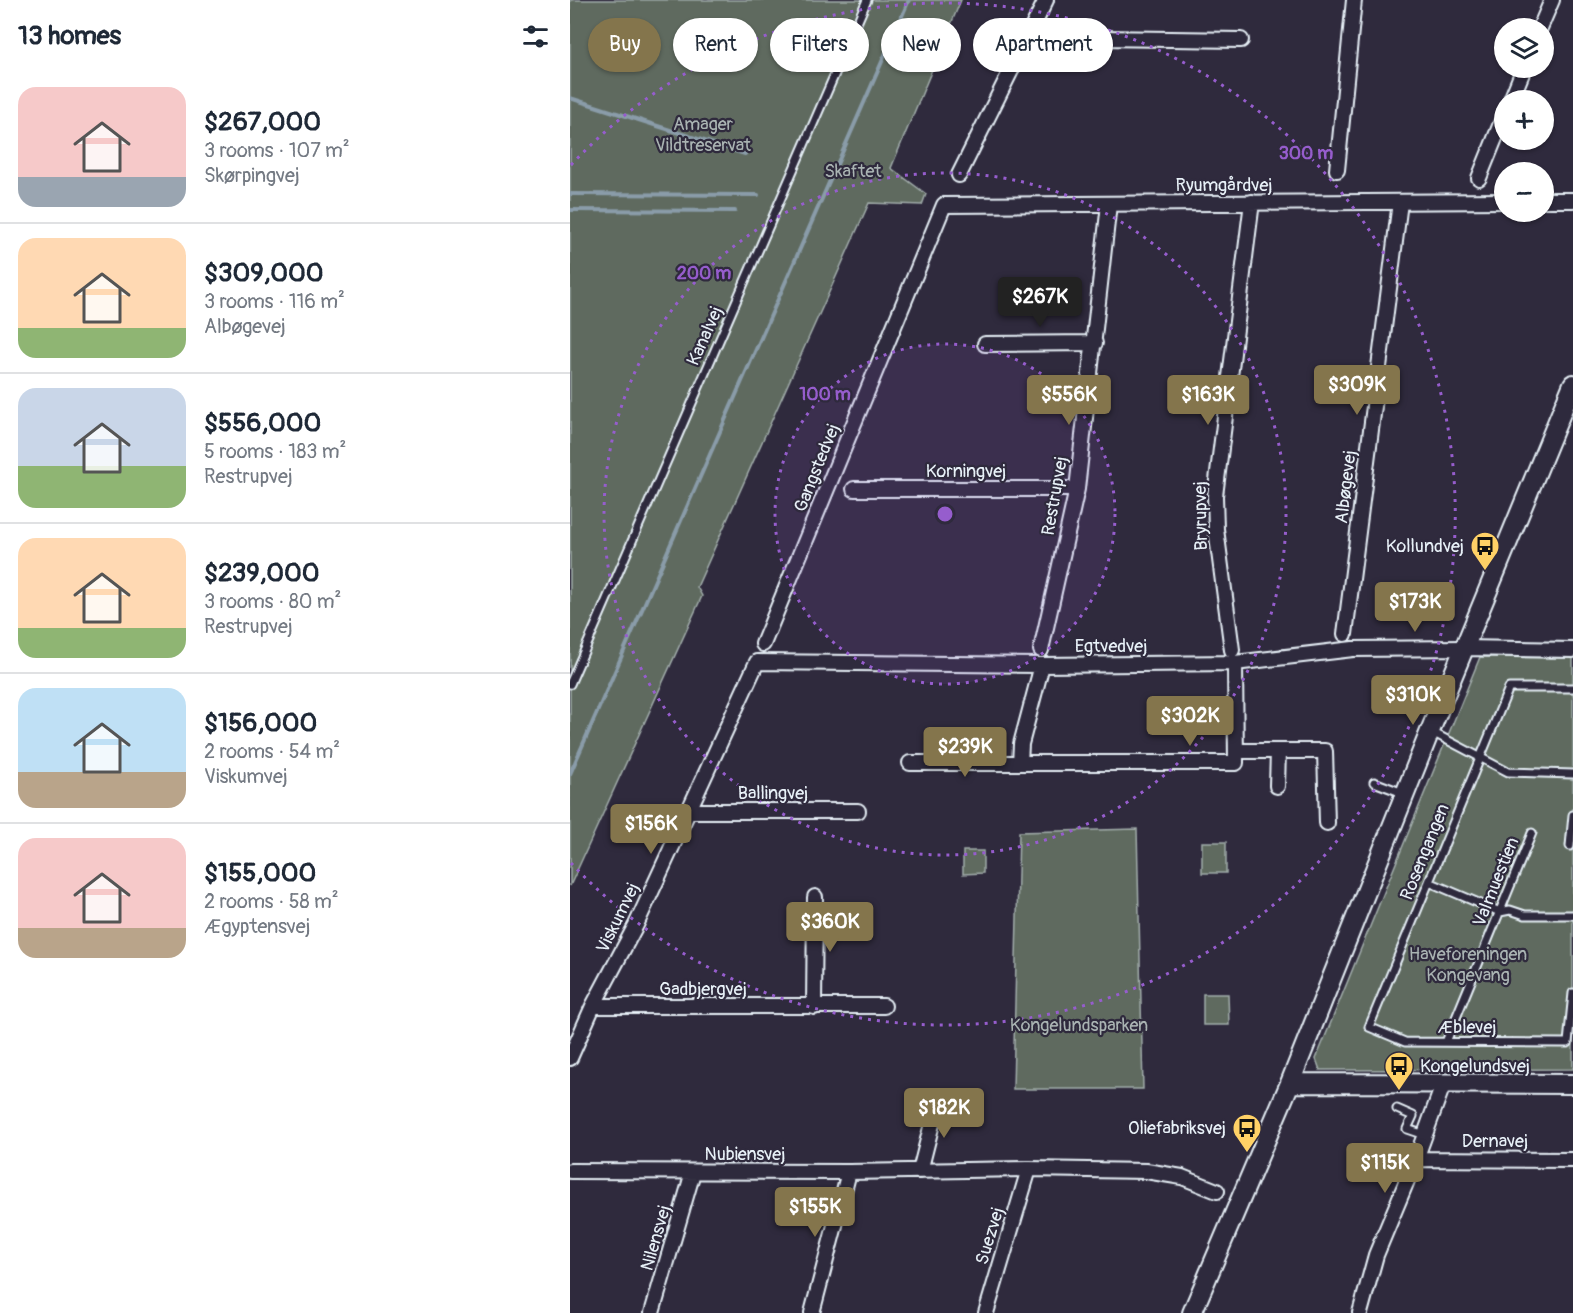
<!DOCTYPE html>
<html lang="en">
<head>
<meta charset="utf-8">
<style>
	body { margin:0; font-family:Pangolin,sans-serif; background:#f6f6f7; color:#1f2937; height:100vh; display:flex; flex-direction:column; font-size:22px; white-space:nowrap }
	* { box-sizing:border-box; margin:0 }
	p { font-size:20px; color:#747a83 }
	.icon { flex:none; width:33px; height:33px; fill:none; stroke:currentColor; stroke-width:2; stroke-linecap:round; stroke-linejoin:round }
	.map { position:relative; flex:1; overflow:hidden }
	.side { display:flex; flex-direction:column; background:#fff; width:570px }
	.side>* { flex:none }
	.top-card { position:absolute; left:18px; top:18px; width:570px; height:54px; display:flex; gap:12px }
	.fabs { position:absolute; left:924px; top:18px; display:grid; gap:12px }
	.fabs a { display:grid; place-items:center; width:60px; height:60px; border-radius:50%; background:#fff; box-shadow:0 2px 4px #0004; font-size:30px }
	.price { position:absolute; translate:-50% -51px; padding:0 14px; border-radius:6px; background:#84754c; color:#fff; font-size:20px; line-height:39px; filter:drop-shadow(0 2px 3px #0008) }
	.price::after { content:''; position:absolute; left:50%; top:36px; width:18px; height:14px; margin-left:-9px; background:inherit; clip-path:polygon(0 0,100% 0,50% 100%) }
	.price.active { background:#222; color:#fff }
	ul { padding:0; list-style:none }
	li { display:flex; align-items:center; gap:18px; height:150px; padding:0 18px }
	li+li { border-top:2px solid #e0e1e3 }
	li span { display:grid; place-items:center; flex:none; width:168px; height:120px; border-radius:18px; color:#555 }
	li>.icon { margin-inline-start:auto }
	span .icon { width:72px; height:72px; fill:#fffc; stroke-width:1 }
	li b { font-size:26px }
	h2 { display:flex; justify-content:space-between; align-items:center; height:72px; padding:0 18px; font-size:26px }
	.chip { padding:0 21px; border-radius:27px; background:#fff; box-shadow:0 2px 4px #0004; font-size:21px; line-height:54px }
	.chip.active { background:#84754c; color:#fff }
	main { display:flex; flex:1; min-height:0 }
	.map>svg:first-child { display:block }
	.green { fill:#5e6a5f; stroke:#a3aeac; stroke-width:1.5 }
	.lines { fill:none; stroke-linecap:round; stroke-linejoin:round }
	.stream { stroke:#8a9ca9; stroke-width:4 }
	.lane-casing { stroke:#e8f1f8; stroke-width:11 }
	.street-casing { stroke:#e8f1f8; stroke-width:18 }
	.secondary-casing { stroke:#e8f1f8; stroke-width:22 }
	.lane { stroke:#2f2a3d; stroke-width:7 }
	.street { stroke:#2f2a3d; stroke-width:14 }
	.secondary { stroke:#2f2a3d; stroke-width:18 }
	.ring { fill:none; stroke:#965dcd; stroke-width:3; stroke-dasharray:3 6 }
	.labels { text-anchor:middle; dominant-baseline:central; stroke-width:4.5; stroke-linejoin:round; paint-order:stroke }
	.park-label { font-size:18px; fill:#aab4b3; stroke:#2f2a3d }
	.street-label { font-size:18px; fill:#e8f1f8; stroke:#2f2a3d }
	.poi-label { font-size:18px; fill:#e8f1f8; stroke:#2f2a3d; text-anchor:end }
	.centre { fill:#965dcd; stroke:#2f2a3d; stroke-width:3 }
	.ring-label { font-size:18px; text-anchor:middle; font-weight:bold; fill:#965dcd; stroke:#2f2a3d; stroke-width:4.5; stroke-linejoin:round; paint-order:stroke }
</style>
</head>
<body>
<main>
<section class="side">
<h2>13 homes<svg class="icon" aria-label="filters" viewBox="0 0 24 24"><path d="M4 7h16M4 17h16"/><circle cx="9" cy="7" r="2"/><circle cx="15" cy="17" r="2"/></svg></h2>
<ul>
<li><span style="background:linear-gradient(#f6c9c9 75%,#9aa5b1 0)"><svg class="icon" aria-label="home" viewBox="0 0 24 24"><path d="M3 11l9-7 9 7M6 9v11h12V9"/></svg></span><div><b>$267,000</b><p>3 rooms · 107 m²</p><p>Skørpingvej</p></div></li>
<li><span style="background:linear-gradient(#ffd9b3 75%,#8fb573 0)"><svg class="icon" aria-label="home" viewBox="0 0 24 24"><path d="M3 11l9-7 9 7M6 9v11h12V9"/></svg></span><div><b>$309,000</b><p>3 rooms · 116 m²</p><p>Albøgevej</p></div></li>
<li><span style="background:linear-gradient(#c9d6e8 65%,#8fb573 0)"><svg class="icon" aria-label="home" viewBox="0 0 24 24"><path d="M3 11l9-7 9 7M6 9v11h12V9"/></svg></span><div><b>$556,000</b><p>5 rooms · 183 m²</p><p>Restrupvej</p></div></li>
<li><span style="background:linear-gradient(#ffd9b3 75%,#8fb573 0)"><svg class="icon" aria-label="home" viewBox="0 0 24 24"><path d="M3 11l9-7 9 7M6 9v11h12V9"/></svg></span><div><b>$239,000</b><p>3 rooms · 80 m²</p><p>Restrupvej</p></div></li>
<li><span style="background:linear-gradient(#bfe0f5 70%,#b9a48a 0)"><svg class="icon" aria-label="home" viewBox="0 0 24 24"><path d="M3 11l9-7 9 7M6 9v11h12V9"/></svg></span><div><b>$156,000</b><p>2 rooms · 54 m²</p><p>Viskumvej</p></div></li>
<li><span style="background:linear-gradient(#f6c9c9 75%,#b9a48a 0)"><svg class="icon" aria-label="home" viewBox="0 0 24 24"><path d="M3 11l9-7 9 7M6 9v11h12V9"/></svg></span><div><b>$155,000</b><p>2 rooms · 58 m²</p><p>Ægyptensvej</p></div></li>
</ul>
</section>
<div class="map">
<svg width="1003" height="1313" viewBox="0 0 1003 1313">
	<rect width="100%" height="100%" fill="#2f2a3d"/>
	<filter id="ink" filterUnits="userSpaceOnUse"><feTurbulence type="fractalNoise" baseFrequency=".0167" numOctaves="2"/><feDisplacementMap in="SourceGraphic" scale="12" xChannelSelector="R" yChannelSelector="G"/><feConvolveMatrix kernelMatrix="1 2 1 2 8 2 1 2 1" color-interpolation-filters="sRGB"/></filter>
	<g filter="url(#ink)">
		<path class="green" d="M 0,0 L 391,0 L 321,168 L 356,194 L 352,205 L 299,203 L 127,587 L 132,596 L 0,886 Z
			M 910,657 L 1003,658 L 1003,1069 L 750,1070 L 746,1059 Z
			M 567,829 L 573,1089 L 443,1089 L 449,832 Z
			M 632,842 L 656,842 L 656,873 L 632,873 Z
			M 393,851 L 413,851 L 413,873 L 393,874 Z
			M 633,994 L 658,994 L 659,1025 L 633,1025 Z"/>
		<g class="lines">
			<path class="stream" d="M 0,98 L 175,154
				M 0,194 L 188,195
				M 0,210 L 165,211
				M 0,774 L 339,0"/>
			<g class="lane-casing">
				<path id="lane" d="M 0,684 L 297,0
					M 1003,688 L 939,688 L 799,1027 L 835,1042 L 998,1043 L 1003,993
					M 862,732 L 938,772 L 1003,774
					M 804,782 L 833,793
					M 1000,846 L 1003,815
					M 859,882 L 930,912 L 940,910 L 955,915 L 1003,915
					M 876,1042 L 962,833
					M 827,1109 L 843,1116 L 837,1129 L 855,1135"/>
			</g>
			<g class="street-casing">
				<path id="street" d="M 970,28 L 982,0
					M 458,37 L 671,40
					M 941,100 L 954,68
					M 767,170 L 784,0
					M 389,175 L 476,0
					M 909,178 L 934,116
					M 974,200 L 1003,200
					M 415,344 L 525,343
					M 284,489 L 507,489
					M 775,634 L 830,202
					M 193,644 L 374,205 L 934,201
					M 471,650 L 507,489 L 539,204
					M 662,650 L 646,529 L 645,496 L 682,202
					M 472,665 L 451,744 L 450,763 L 666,763 L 665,663
					M 666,751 L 755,751 L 757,823
					M 340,763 L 450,763
					M 707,786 L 708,751
					M 118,811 L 288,811
					M 23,1006 L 314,1006
					M 244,1007 L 245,897
					M 0,1058 L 23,1006 L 66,925 L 187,662 L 472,665 L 665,663 L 783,649 L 895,648 L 1003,650
					M 846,1159 L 1003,1160
					M 0,1171 L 279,1172 L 459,1169 L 576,1171 L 612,1177 L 647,1191
					M 350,1171 L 368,1100
					M 82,1313 L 123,1172
					M 242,1313 L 279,1172
					M 416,1313 L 459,1169
					M 790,1313 L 806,1255 L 846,1159 L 873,1085"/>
			</g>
			<g class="secondary-casing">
				<path id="secondary" d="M 720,1083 L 1003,1084
					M 622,1313 L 720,1083 L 860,731 L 1003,384"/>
			</g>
			<use href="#lane" class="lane"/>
			<use href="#street" class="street"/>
			<use href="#secondary" class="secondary"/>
		</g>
	</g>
	<circle cx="375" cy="514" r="170" fill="#965dcd" fill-opacity=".12"/>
	<g class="ring">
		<circle cx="375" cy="514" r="170"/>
		<circle cx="375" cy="514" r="341"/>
		<path d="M1 165A511 511 0 1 1 1 863"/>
	</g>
	<defs>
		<g id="bus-pin" transform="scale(1.5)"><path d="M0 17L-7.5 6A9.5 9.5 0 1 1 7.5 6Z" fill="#ffd166" stroke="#2f2a3d"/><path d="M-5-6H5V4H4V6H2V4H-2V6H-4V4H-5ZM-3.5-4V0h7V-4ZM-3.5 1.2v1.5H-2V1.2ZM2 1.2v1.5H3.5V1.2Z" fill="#111"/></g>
	</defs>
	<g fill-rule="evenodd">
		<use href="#bus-pin" x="915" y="546"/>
		<use href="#bus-pin" x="829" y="1066"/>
		<use href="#bus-pin" x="677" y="1128"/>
	</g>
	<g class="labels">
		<g class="park-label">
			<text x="133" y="124">Amager<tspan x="133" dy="21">Vildtreservat</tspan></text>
			<text x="283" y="171">Skaftet</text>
			<text x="898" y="954">Haveforeningen<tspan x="898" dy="21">Kongevang</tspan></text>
			<text x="509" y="1025">Kongelundsparken</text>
		</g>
		<g class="street-label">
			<text x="654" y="185">Ryumgårdvej</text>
			<text transform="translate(135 336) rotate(-66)">Kanalvej</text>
			<text transform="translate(247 468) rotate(-68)">Gangstedvej</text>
			<text x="396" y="471">Korningvej</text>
			<text transform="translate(776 487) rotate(-83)">Albøgevej</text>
			<text transform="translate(485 496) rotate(-80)">Restrupvej</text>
			<text transform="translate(631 516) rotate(-91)">Bryrupvej</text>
			<text x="541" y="646">Egtvedvej</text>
			<text x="203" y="793">Ballingvej</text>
			<text transform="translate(855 852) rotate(-68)">Rosengangen</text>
			<text transform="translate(926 882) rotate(-68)">Valmuestien</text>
			<text transform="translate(48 918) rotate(-64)">Viskumvej</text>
			<text x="133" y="989">Gadbjergvej</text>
			<text x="897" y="1027">Æblevej</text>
			<text x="925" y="1141">Dernavej</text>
			<text x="175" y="1154">Nubiensvej</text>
			<text transform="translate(420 1236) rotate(-73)">Suezvej</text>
			<text transform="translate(86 1238) rotate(-74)">Nilensvej</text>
		</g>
		<g class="poi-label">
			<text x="894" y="546">Kollundvej</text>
			<text x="850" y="1066" text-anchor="start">Kongelundsvej</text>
			<text x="656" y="1128">Oliefabriksvej</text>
		</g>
	</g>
	<circle cx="375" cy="514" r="9" class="centre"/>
	<g class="ring-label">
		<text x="736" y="159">300 m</text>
		<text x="134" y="279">200 m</text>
		<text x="255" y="400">100 m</text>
	</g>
</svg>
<div class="fabs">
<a><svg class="icon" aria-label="layers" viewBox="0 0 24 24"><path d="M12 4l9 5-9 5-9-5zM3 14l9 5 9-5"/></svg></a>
<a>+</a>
<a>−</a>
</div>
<b class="price active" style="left:470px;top:328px">$267K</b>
<b class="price" style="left:787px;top:416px">$309K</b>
<b class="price" style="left:499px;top:426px">$556K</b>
<b class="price" style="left:638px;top:426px">$163K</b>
<b class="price" style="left:845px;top:633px">$173K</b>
<b class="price" style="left:843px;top:726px">$310K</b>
<b class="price" style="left:620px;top:747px">$302K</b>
<b class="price" style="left:395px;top:778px">$239K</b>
<b class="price" style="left:81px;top:855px">$156K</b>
<b class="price" style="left:260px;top:953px">$360K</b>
<b class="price" style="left:374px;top:1139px">$182K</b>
<b class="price" style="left:815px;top:1194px">$115K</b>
<b class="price" style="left:245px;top:1238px">$155K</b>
<div class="top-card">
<a class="chip active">Buy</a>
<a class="chip">Rent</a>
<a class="chip">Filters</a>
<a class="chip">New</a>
<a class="chip">Apartment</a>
</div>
</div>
</main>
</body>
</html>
